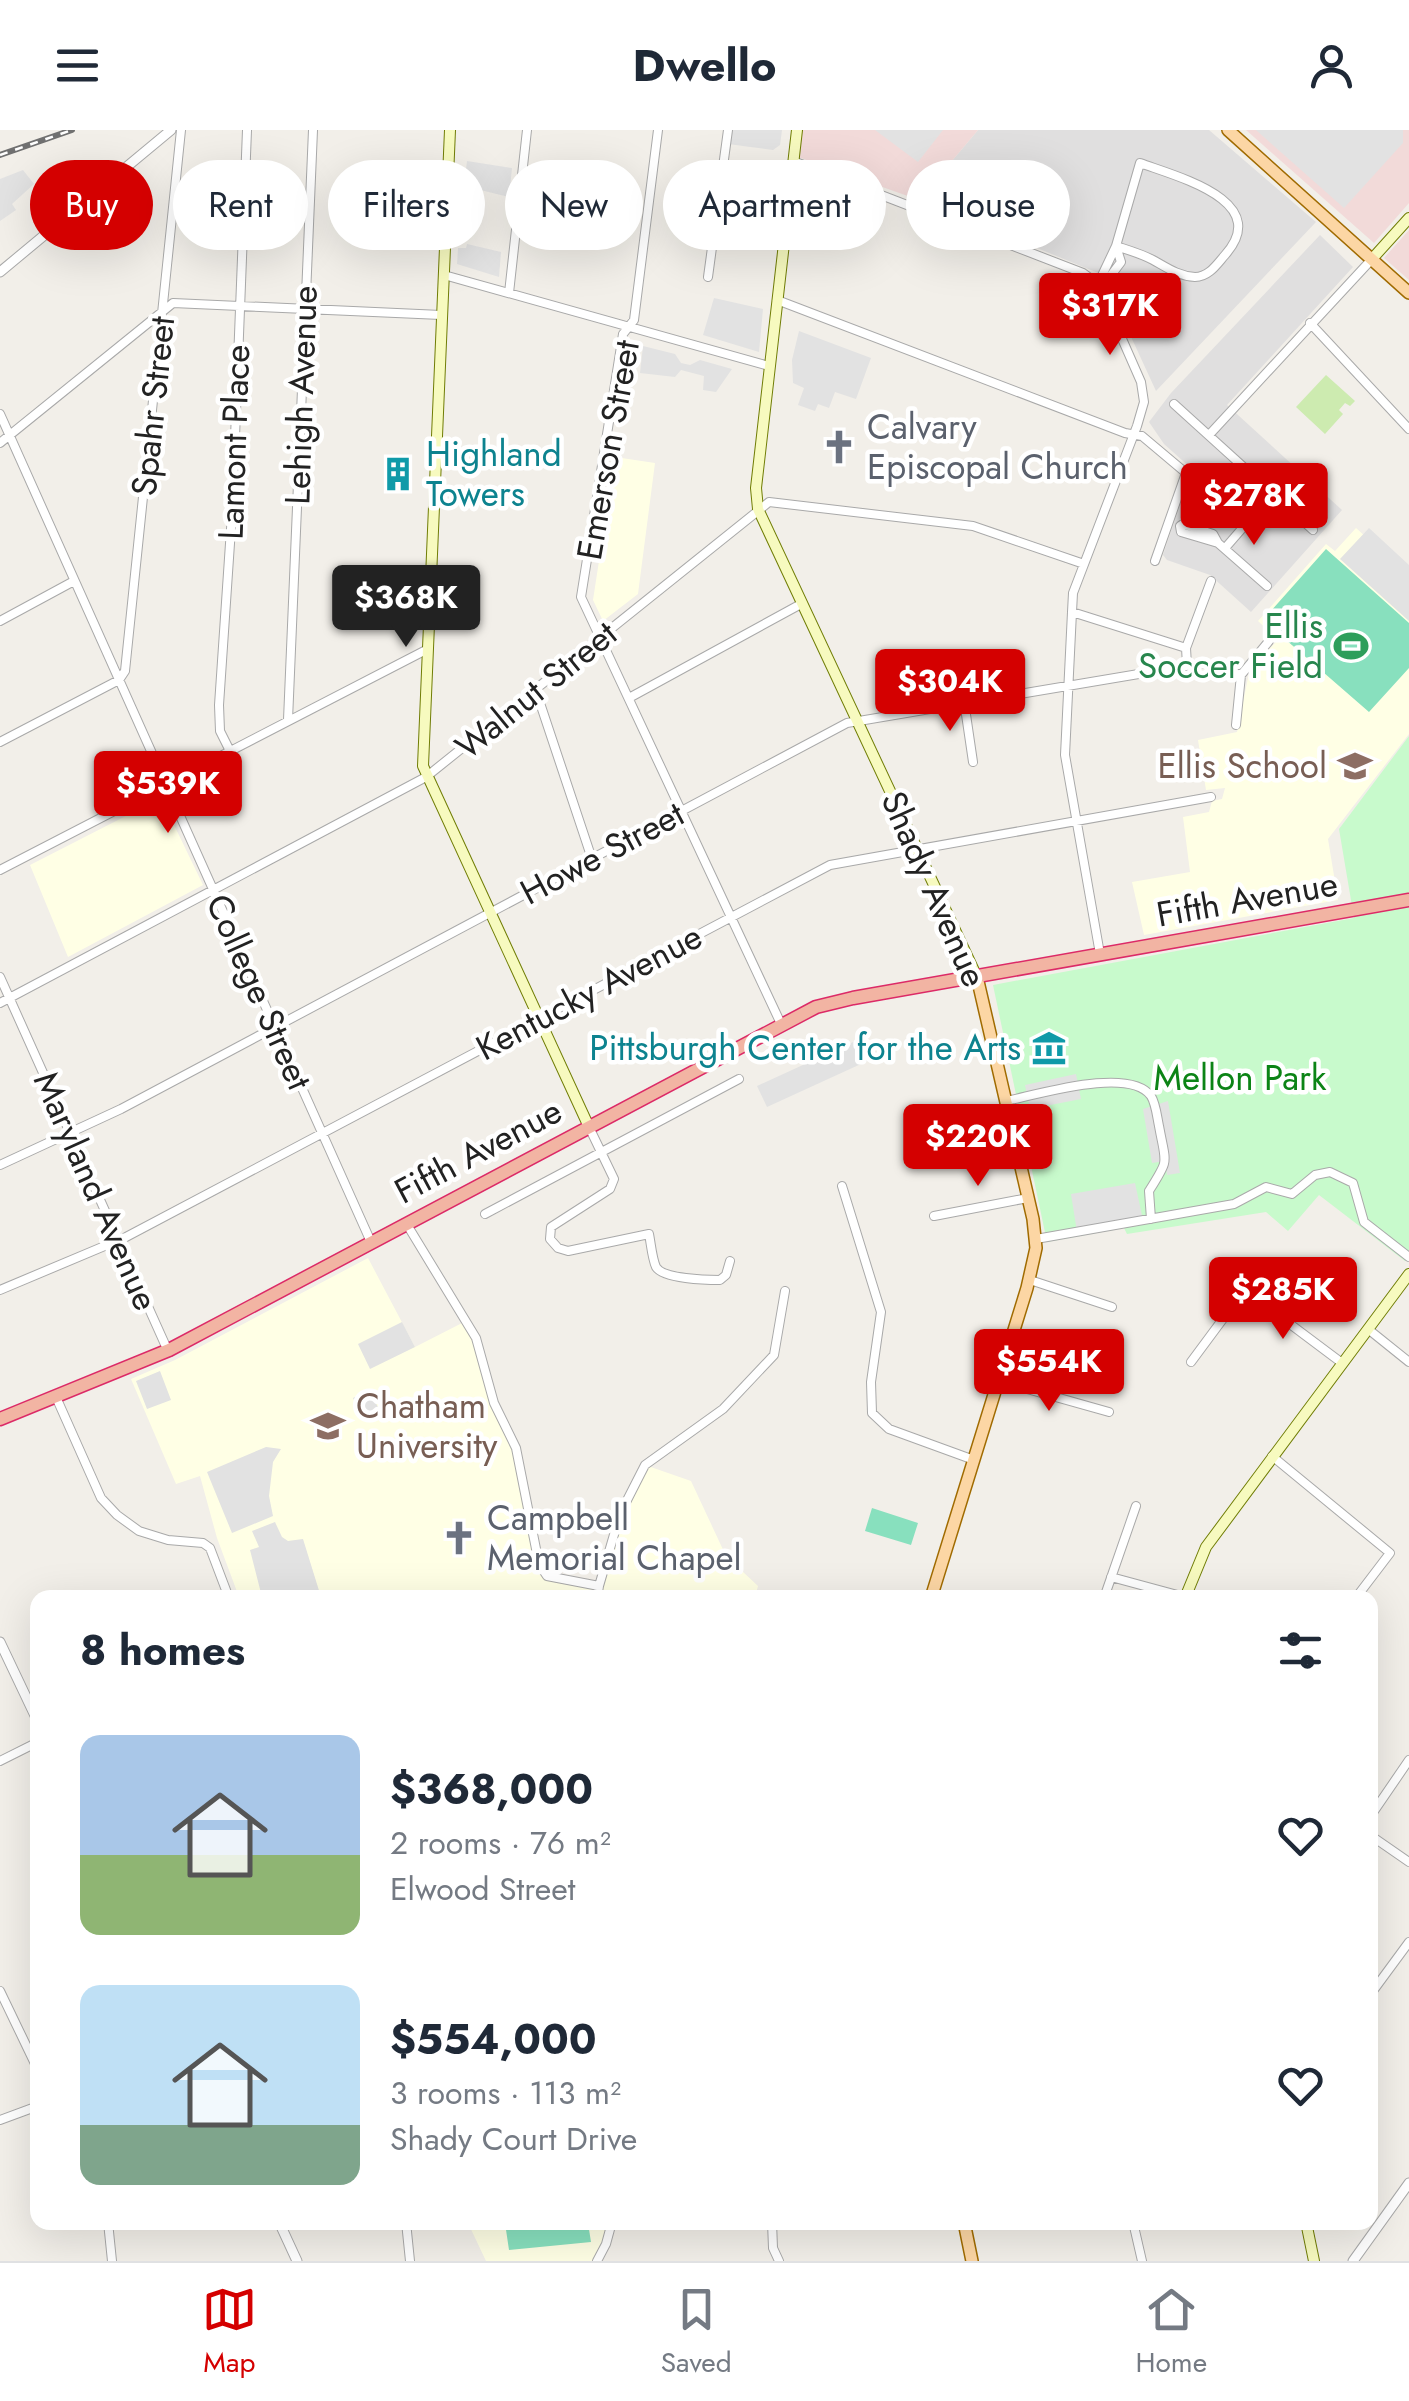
<!DOCTYPE html>
<html lang="en">
<head>
<meta charset="utf-8">
<style>
	body { margin:0; font-family:Jost,sans-serif; background:#f6f6f7; color:#1f2937; height:100vh; display:flex; flex-direction:column; font-size:38px; white-space:nowrap }
	* { box-sizing:border-box; margin:0 }
	p { font-size:32px; color:#747a83 }
	.icon { flex:none; width:55px; height:55px; fill:none; stroke:currentColor; stroke-width:2; stroke-linecap:round; stroke-linejoin:round }
	.map { position:relative; flex:1; overflow:hidden }
	.drawer { position:absolute; left:30px; top:1460px; width:1348px; height:640px; display:flex; flex-direction:column; background:#fff; border-radius:20px; box-shadow:0 10px 40px #0002 }
	.drawer>* { flex:none }
	.guide { position:absolute; left:30px; top:30px; width:1350px; height:90px; display:flex; gap:20px }
	.price { position:absolute; translate:-50% -85px; padding:0 22px; border-radius:10px; background:#d40000; color:#fff; font-size:32px; line-height:65px; filter:drop-shadow(0 2px 5px #0008) }
	.price::after { content:''; position:absolute; left:50%; top:60px; width:30px; height:22px; margin-left:-15px; background:inherit; clip-path:polygon(0 0,100% 0,50% 100%) }
	.price.current { background:#222; color:#fff }
	ul { padding:0; list-style:none }
	li { display:flex; align-items:center; gap:30px; height:250px; padding:0 50px }
	li span { display:grid; place-items:center; flex:none; width:280px; height:200px; border-radius:20px; color:#555 }
	li>.icon { margin-inline-start:auto }
	span .icon { width:120px; height:120px; fill:#fffc; stroke-width:1 }
	li b { font-size:42px }
	h2 { display:flex; justify-content:space-between; align-items:center; height:120px; padding:0 50px; font-size:42px }
	.pill { padding:0 35px; border-radius:45px; background:#fff; box-shadow:0 10px 40px #0002; font-size:35px; line-height:90px }
	.pill.current { background:#d40000; color:#fff }
	header { display:flex; justify-content:space-between; align-items:center; height:130px; padding:0 50px; background:#fff; font-size:45px; font-weight:700 }
	.tabs { display:flex; justify-content:space-around; align-items:center; height:140px; border-top:2px solid #e0e1e3; background:#fff; font-size:28px; color:#747a83 }
	.tabs a { display:grid; justify-items:center; gap:5px }
	.tabs .current { color:#d40000 }
	.map>svg:first-child { display:block }
	.residential { fill:#e0dfdf }
	.commercial { fill:#f2dad9 }
	.education { fill:#ffffe5 }
	.grass { fill:#cdebb0 }
	.park { fill:#c8facc }
	.pitch { fill:#88e0be }
	.parking { fill:#e2e2e2 }
	.lines { fill:none; stroke-linecap:round; stroke-linejoin:round }
	.minor-casing { stroke:#a9a9a9; stroke-width:10 }
	.tertiary-casing { stroke:#a9a9a9; stroke-width:11 }
	.secondary-casing { stroke:#707d05; stroke-width:12 }
	.primary-casing { stroke:#a06b00; stroke-width:14 }
	.trunk-casing { stroke:#dc2a67; stroke-width:15 }
	.minor { stroke:#fff; stroke-width:8 }
	.tertiary { stroke:#fff; stroke-width:9 }
	.secondary { stroke:#f7fabf; stroke-width:10 }
	.primary { stroke:#fcd6a4; stroke-width:11 }
	.trunk { stroke:#f2b4a3; stroke-width:12 }
	.rail-casing { stroke:#707070; stroke-width:6 }
	.rail { stroke:#fff; stroke-width:2.5; stroke-dasharray:8; stroke-linecap:butt }
	.labels { text-anchor:middle; dominant-baseline:central; stroke-width:9; stroke-linejoin:round; paint-order:stroke }
	.street-label { font-size:35px; fill:#222; stroke:#fff }
	.worship-label { font-size:35px; fill:#5b616d; stroke:#fff; text-anchor:start }
	.culture-label { font-size:35px; fill:#0d838f; stroke:#fff; text-anchor:start }
	.leisure-label { font-size:35px; fill:#27864d; stroke:#fff; text-anchor:end }
	.education-label { font-size:35px; fill:#785e54; stroke:#fff; text-anchor:end }
	.park-label { font-size:35px; fill:#0c8416; stroke:#fff }
</style>
</head>
<body>
<header><svg class="icon" aria-label="menu" viewBox="0 0 24 24"><path d="M4 6h16M4 12h16M4 18h16"/></svg>Dwello<svg class="icon" aria-label="person" viewBox="0 0 24 24"><circle cx="12" cy="8" r="4"/><path d="M4 21q1-7 8-7t8 7"/></svg></header>
<div class="map">
<svg width="1409" height="2131" viewBox="0 0 1409 2131">
	<rect width="100%" height="100%" fill="#f2efe9"/>
	<path class="residential" d="M 978,0 L 1209,0 L 1316,92 L 1156,261 L 1109,159 L 1108,147 L 919,70 Z
		M 1320,105 L 1353,137 L 1227,275 L 1342,380 L 1251,482 L 1210,445 L 1167,430 L 1163,425 L 1192,339 L 1164,314 L 1149,292 L 1171,263 Z"/>
	<path class="commercial" d="M 802,0 L 978,0 L 919,70 L 798,27 Z
		M 1246,0 L 1409,0 L 1409,73 L 1374,113 Z
		M 1409,100 L 1409,150 L 1384,128 Z"/>
	<path class="education" d="M 615,327 L 655,333 L 638,464 L 603,491 L 593,470 Z
		M 1356,398 L 1409,446 L 1409,604 L 1328,709 L 1338,770 L 1144,805 L 1132,752 L 1190,742 L 1183,687 L 1209,682 L 1212,671 L 1222,669 L 1225,658 L 1206,660 L 1198,610 L 1237,602 L 1250,538 L 1278,510 L 1258,491 L 1326,414 L 1335,421 Z
		M 161,668 L 203,755 L 68,827 L 30,735 Z
		M 368,1128 L 415,1217 L 466,1191 L 476,1208 L 494,1273 L 516,1318 L 539,1433 L 547,1446 L 599,1456 L 620,1384 L 645,1335 L 691,1351 L 726,1426 L 758,1456 L 755,1467 L 239,1467 L 217,1408 L 200,1346 L 176,1354 L 131,1249 L 175,1230 Z
		M 468,2093 L 612,2093 L 597,2131 L 486,2131 Z"/>
	<path class="grass" d="M 1326,245 L 1355,271 L 1350,276 L 1345,273 L 1339,280 L 1343,284 L 1325,304 L 1296,277 Z"/>
	<path class="park" d="M 1409,606 L 1409,1125 L 1405,1131 L 1319,1065 L 1288,1101 L 1266,1082 L 1127,1104 L 1124,1098 L 1047,1112 L 993,855 L 1354,788 L 1339,699 Z"/>
	<path class="pitch" d="M 1326,419 L 1409,493 L 1409,538 L 1369,582 L 1263,490 Z
		M 872,1378 L 918,1393 L 911,1415 L 865,1401 Z
		M 505,2093 L 588,2093 L 591,2112 L 509,2120 Z"/>
	<path class="parking" d="M 730,0 L 782,0 L 780,15 L 773,20 L 728,14 Z
		M 875,0 L 943,0 L 918,32 Z
		M 1256,0 L 1403,0 L 1403,13 L 1344,78 Z
		M 467,31 L 512,38 L 509,67 L 464,56 Z
		M 23,40 L 34,54 L 12,74 L 16,80 L 0,91 L 0,49 Z
		M 467,114 L 501,122 L 499,147 L 457,134 L 458,118 L 466,118 Z
		M 714,168 L 763,179 L 759,222 L 703,205 Z
		M 799,201 L 871,228 L 856,269 L 835,262 L 829,278 L 818,274 L 815,281 L 798,275 L 804,258 L 793,253 L 792,230 Z
		M 643,216 L 675,224 L 681,233 L 690,235 L 700,230 L 732,239 L 716,262 L 703,260 L 704,246 L 681,240 L 675,247 L 640,243 Z
		M 1369,398 L 1409,435 L 1409,491 L 1340,429 Z
		M 864,907 L 874,928 L 767,977 L 757,956 Z
		M 1076,944 L 1081,969 L 1030,979 L 1025,955 Z
		M 1168,971 L 1180,1043 L 1167,1045 L 1165,1031 L 1152,1033 L 1143,979 Z
		M 1135,1053 L 1143,1090 L 1077,1102 L 1071,1064 Z
		M 402,1192 L 415,1217 L 370,1239 L 358,1214 Z
		M 160,1241 L 171,1270 L 147,1279 L 136,1251 Z
		M 369,1260 L 380,1281 L 364,1289 L 353,1268 Z
		M 266,1317 L 281,1319 L 273,1332 L 269,1366 L 273,1386 L 232,1403 L 207,1342 Z
		M 275,1392 L 282,1407 L 288,1411 L 303,1409 L 321,1467 L 262,1467 L 250,1420 L 259,1417 L 252,1401 Z"/>
	<g class="lines">
		<g class="minor-casing">
			<path id="minor" d="M 658,0 L 634,190 L 623,204 L 581,467 L 782,896
				M 793,31 L 1083,143 L 1098,154 L 1141,252 L 1144,272 L 1137,296 L 1073,463 L 1072,482 L 1065,625 L 1100,824
				M 444,145 L 769,236
				M 708,147 L 728,0
				M 1098,154 L 1116,116 L 1140,33 C 1178,47 1273,71 1225,125 C 1217,134 1209,147 1195,147 C 1178,146 1166,137 1153,130 C 1142,124 1128,120 1116,116
				M 1098,154 L 1106,152 L 1121,132 L 1116,116
				M 509,163 L 527,0
				M 777,170 L 1125,303 L 1142,306 L 1186,343 L 1155,431
				M 1310,193 L 1409,299
				M 1174,274 L 1313,400
				M 0,284 L 371,1112
				M 1209,305 L 1372,129
				M 0,313 L 173,173 L 441,185
				M 1218,413 L 1181,402 L 1180,396 L 1183,394 L 1213,404 L 1218,413 L 1267,456
				M 1226,417 L 1272,364
				M 1072,482 L 1186,518
				M 0,491 L 74,451
				M 1187,535 L 1186,518 L 1211,451
				M 536,561 L 592,729
				M 629,568 L 801,474
				M 964,571 L 973,632
				M 288,590 L 313,0
				M 1236,595 L 1241,545 L 1269,511
				M 0,612 L 119,550 L 125,541 L 181,0
				M 230,621 L 220,601 L 219,575 L 232,384 L 247,0
				M 0,740 L 426,520
				M 0,847 L 168,1221
				M 0,873 L 426,647 L 769,372 L 973,396 L 1084,434
				M 1006,971 C 1037,965 1129,936 1151,966 C 1156,974 1157,987 1159,996 C 1166,1035 1170,1028 1149,1061 L 1151,1089
				M 589,997 L 614,1049 L 610,1059 L 551,1097 L 550,1109 L 558,1118 L 568,1121 L 649,1104 C 651,1114 652,1128 656,1137 C 663,1149 707,1150 720,1150 L 726,1145 L 730,1131
				M 0,1035 L 121,979 L 847,593 L 1204,533 L 1241,545
				M 842,1056 L 881,1182 L 871,1252 L 872,1283 L 889,1299 L 974,1330
				M 485,1084 L 739,949
				M 934,1086 L 1028,1068
				M 406,1093 L 476,1208 L 494,1273 L 516,1318 L 539,1434 L 547,1446 L 599,1456 L 597,1468
				M 1036,1109 L 1234,1074 L 1266,1057 L 1292,1064 L 1315,1045 L 1330,1042 L 1353,1053 L 1364,1092 L 1409,1127
				M 1030,1150 L 1112,1177
				M 0,1160 L 126,1107 L 830,735 L 1211,667
				M 1246,1161 L 1342,1233
				M 1368,1199 L 1409,1232
				M 1191,1232 L 1234,1174 L 1256,1155
				M 999,1251 L 1109,1282
				M 56,1267 L 101,1368 L 117,1385 L 139,1401 L 168,1410 L 203,1413 L 210,1418 L 229,1468
				M 1272,1326 L 1390,1423 L 1358,1465
				M 1111,1447 L 1185,1467
				M 599,1456 L 620,1384 L 645,1335 L 723,1279 L 774,1225 L 785,1161
				M 1104,1468 L 1136,1376
				M 0,1631 L 38,1612
				M 1370,1687 L 1409,1630
				M 1370,1705 L 1409,1732
				M 0,1861 L 38,1940
				M 1370,1865 L 1409,1812
				M 0,1990 L 38,1976
				M 108,2092 L 112,2131
				M 406,2092 L 410,2131
				M 772,2092 L 773,2118 L 779,2131
				M 1133,2092 L 1142,2131
				M 597,2131 L 606,2114 L 612,2092"/>
		</g>
		<g class="tertiary-casing">
			<path id="tertiary" d="M 0,142 L 171,0
				M 0,1512 L 38,1592
				M 279,2092 L 297,2131
				M 1353,2131 L 1409,2053"/>
		</g>
		<g class="secondary-casing">
			<path id="secondary" d="M 450,0 L 423,636 L 589,997
				M 797,0 L 756,358 L 758,379 L 977,847
				M 1372,129 L 1409,88
				M 1185,1468 L 1206,1417 L 1409,1144
				M 1306,2092 L 1314,2131"/>
		</g>
		<g class="primary-casing">
			<path id="primary" d="M 1228,0 L 1409,163
				M 931,1468 L 1027,1158 L 1036,1118 L 1033,1089 L 977,847
				M 964,2092 L 972,2131"/>
		</g>
		<g class="trunk-casing">
			<path id="trunk" d="M 0,1289 L 169,1220 L 816,877 L 853,868 L 1409,770"/>
		</g>
		<use href="#minor" class="minor"/>
		<use href="#tertiary" class="tertiary"/>
		<use href="#secondary" class="secondary"/>
		<use href="#primary" class="primary"/>
		<use href="#trunk" class="trunk"/>
		<g class="rail-casing">
			<path id="rail" d="M 0,25 L 72,0"/>
		</g>
		<use href="#rail" class="rail"/>
	</g>
	<defs>
		<g id="church-bare" transform="scale(2.7)"><path d="M-1.2-6h2.4v3.5h3.3v2.4h-3.3V6h-2.4V-.1h-3.3v-2.4h3.3Z" fill="#6b7280" stroke="#fff" stroke-width="2.5" paint-order="stroke"/></g>
		<g id="building-bare" transform="scale(2.7)"><path d="M-4-6H4V6H1V3H-1V6H-4ZM-2.5-4.3h1.7v1.8h-1.7ZM.8-4.3h1.7v1.8H.8ZM-2.5-1h1.7V.8h-1.7ZM.8-1h1.7V.8H.8Z" fill="#0f9aa8" stroke="#fff" stroke-width="2.5" paint-order="stroke"/></g>
		<g id="stadium-bare" transform="scale(2.7)"><path d="M0-5a6.5 5 0 1 0 0 10a6.5 5 0 1 0 0-10ZM-3.5-1.8h7v3.6h-7Z" fill="#2e9e5b" stroke="#fff" stroke-width="2.5" paint-order="stroke"/></g>
		<g id="school-bare" transform="scale(2.7)"><path d="M0-5L7-2L0 1L-7-2ZM-4 1L0 2.5L4 1V4Q0 6-4 4Z" fill="#8d6e63" stroke="#fff" stroke-width="2.5" paint-order="stroke"/></g>
		<g id="museum-bare" transform="scale(2.7)"><path d="M0-6L6-3V-2H-6V-3ZM-5-1h2V3h-2ZM-1-1h2V3h-2ZM3-1h2V3H3ZM-6 4H6V6H-6Z" fill="#0f9aa8" stroke="#fff" stroke-width="2.5" paint-order="stroke"/></g>
		<g id="university-bare" transform="scale(2.7)"><path d="M0-5L7-2L0 1L-7-2ZM-4 1L0 2.5L4 1V4Q0 6-4 4Z" fill="#8d6e63" stroke="#fff" stroke-width="2.5" paint-order="stroke"/></g>
	</defs>
	<g fill-rule="evenodd">
		<use href="#church-bare" x="839" y="317"/>
		<use href="#building-bare" x="398" y="344"/>
		<use href="#stadium-bare" x="1351" y="516"/>
		<use href="#school-bare" x="1355" y="636"/>
		<use href="#museum-bare" x="1049" y="918"/>
		<use href="#university-bare" x="328" y="1296"/>
		<use href="#church-bare" x="459" y="1408"/>
	</g>
	<g class="labels">
		<g class="street-label">
			<text transform="translate(301 265) rotate(-88)">Lehigh Avenue</text>
			<text transform="translate(153 276) rotate(-84)">Spahr Street</text>
			<text transform="translate(234 312) rotate(-88)">Lamont Place</text>
			<text transform="translate(608 320) rotate(-80)">Emerson Street</text>
			<text transform="translate(536 560) rotate(-39)">Walnut Street</text>
			<text transform="translate(602 723) rotate(-28)">Howe Street</text>
			<text transform="translate(934 759) rotate(66)">Shady Avenue</text>
			<text transform="translate(1247 769) rotate(-10)">Fifth Avenue</text>
			<text transform="translate(259 862) rotate(66)">College Street</text>
			<text transform="translate(589 862) rotate(-28)">Kentucky Avenue</text>
			<text transform="translate(478 1021) rotate(-28)">Fifth Avenue</text>
			<text transform="translate(96 1061) rotate(66)">Maryland Avenue</text>
		</g>
		<g class="worship-label">
			<text x="867" y="297">Calvary<tspan x="867" dy="40">Episcopal Church</tspan></text>
			<text x="487" y="1388">Campbell<tspan x="487" dy="40">Memorial Chapel</tspan></text>
		</g>
		<g class="culture-label">
			<text x="426" y="324">Highland<tspan x="426" dy="40">Towers</tspan></text>
			<text x="1021" y="918" text-anchor="end">Pittsburgh Center for the Arts</text>
		</g>
		<g class="leisure-label">
			<text x="1323" y="496">Ellis<tspan x="1323" dy="40">Soccer Field</tspan></text>
		</g>
		<g class="education-label">
			<text x="1327" y="636">Ellis School</text>
			<text x="356" y="1276" text-anchor="start">Chatham<tspan x="356" dy="40">University</tspan></text>
		</g>
		<g class="park-label">
			<text x="1240" y="948">Mellon Park</text>
		</g>
	</g>
</svg>
<b class="price" style="left:1110px;top:228px">$317K</b>
<b class="price" style="left:1254px;top:418px">$278K</b>
<b class="price current" style="left:406px;top:520px">$368K</b>
<b class="price" style="left:950px;top:604px">$304K</b>
<b class="price" style="left:168px;top:706px">$539K</b>
<b class="price" style="left:978px;top:1059px">$220K</b>
<b class="price" style="left:1283px;top:1212px">$285K</b>
<b class="price" style="left:1049px;top:1284px">$554K</b>
<div class="guide">
<a class="pill current">Buy</a>
<a class="pill">Rent</a>
<a class="pill">Filters</a>
<a class="pill">New</a>
<a class="pill">Apartment</a>
<a class="pill">House</a>
</div>
<section class="drawer">
<h2>8 homes<svg class="icon" aria-label="filters" viewBox="0 0 24 24"><path d="M4 7h16M4 17h16"/><circle cx="9" cy="7" r="2"/><circle cx="15" cy="17" r="2"/></svg></h2>
<ul>
<li><span style="background:linear-gradient(#a9c7e8 60%,#8fb573 0)"><svg class="icon" aria-label="home" viewBox="0 0 24 24"><path d="M3 11l9-7 9 7M6 9v11h12V9"/></svg></span><div><b>$368,000</b><p>2 rooms · 76 m²</p><p>Elwood Street</p></div><svg class="icon" aria-label="heart" viewBox="0 0 24 24"><path d="M12 20l-8-8c-3-5 5-10 8-4 3-6 11-1 8 4z"/></svg></li>
<li><span style="background:linear-gradient(#bfe0f5 70%,#7fa58c 0)"><svg class="icon" aria-label="home" viewBox="0 0 24 24"><path d="M3 11l9-7 9 7M6 9v11h12V9"/></svg></span><div><b>$554,000</b><p>3 rooms · 113 m²</p><p>Shady Court Drive</p></div><svg class="icon" aria-label="heart" viewBox="0 0 24 24"><path d="M12 20l-8-8c-3-5 5-10 8-4 3-6 11-1 8 4z"/></svg></li>
</ul>
</section>
</div>
<nav class="tabs">
<a class="current"><svg class="icon" aria-label="map" viewBox="0 0 24 24"><path d="M3 6l6-2 6 2 6-2v14l-6 2-6-2-6 2zM9 4v14M15 6v14"/></svg>Map</a>
<a><svg class="icon" aria-label="saved" viewBox="0 0 24 24"><path d="M7 4h10v16l-5-4-5 4z"/></svg>Saved</a>
<a><svg class="icon" aria-label="home" viewBox="0 0 24 24"><path d="M3 11l9-7 9 7M6 9v11h12V9"/></svg>Home</a>
</nav>
</body>
</html>
